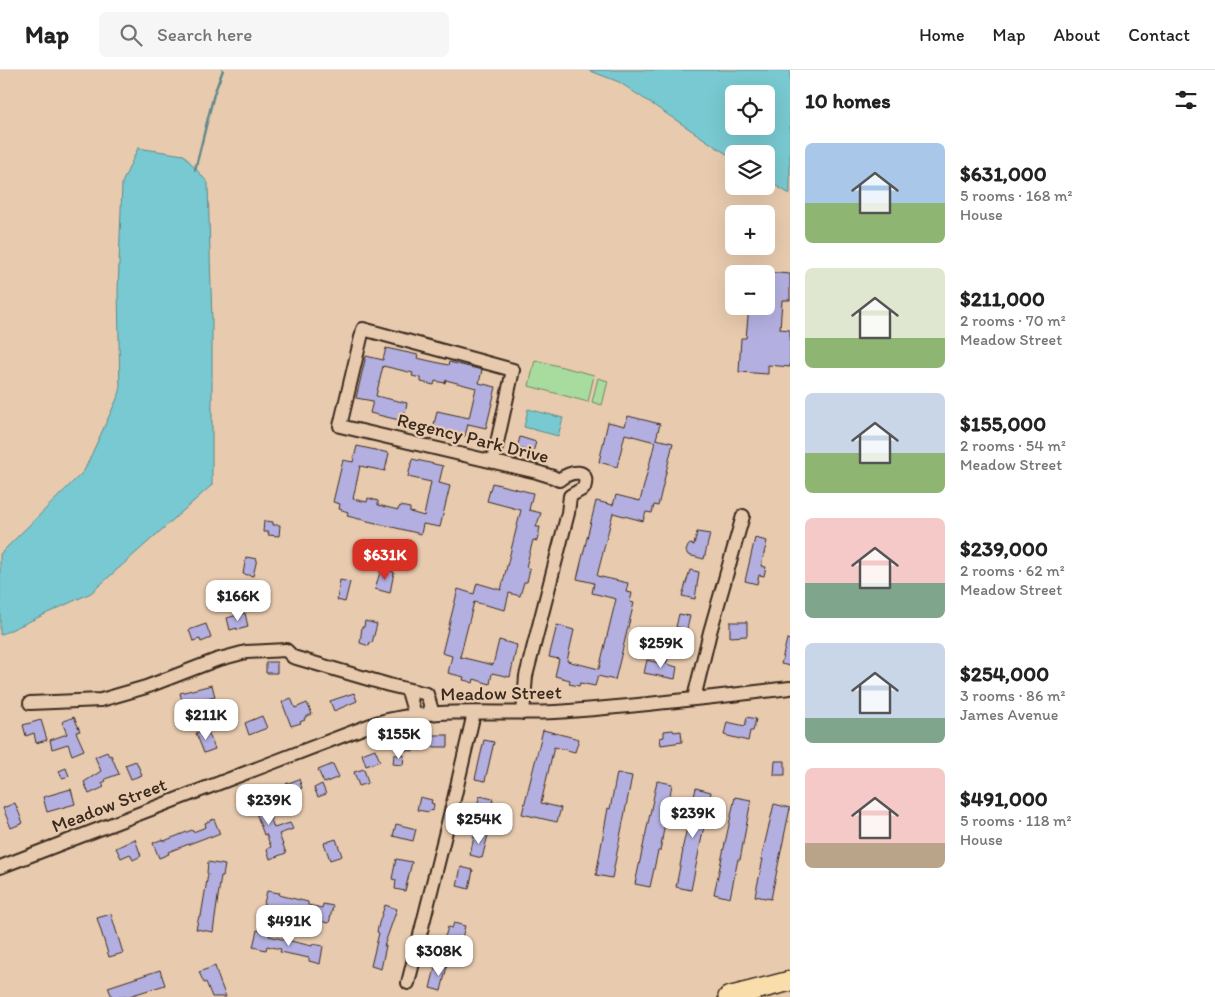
<!DOCTYPE html>
<html lang="en">
<head>
<meta charset="utf-8">
<style>
	body { margin:0; font-family:Itim,sans-serif; background:#f6f6f6; color:#222; height:100vh; display:flex; flex-direction:column; font-size:19px; white-space:nowrap }
	* { box-sizing:border-box; margin:0 }
	p { font-size:16px; color:#767676 }
	.icon { flex:none; width:28px; height:28px; fill:none; stroke:currentColor; stroke-width:2; stroke-linecap:round; stroke-linejoin:round }
	.map { position:relative; flex:1; overflow:hidden }
	.panel { display:flex; flex-direction:column; background:#fff; width:425px }
	.panel>* { flex:none }
	.buttons { position:absolute; left:725px; top:15px; display:grid; gap:10px }
	.buttons a { display:grid; place-items:center; width:50px; height:50px; border-radius:8px; background:#fff; box-shadow:0 5px 20px #0002; font-size:25px }
	.price { position:absolute; translate:-50% -42px; padding:0 11px; border-radius:10px; background:#fff; color:#222; font-size:16px; line-height:32px; filter:drop-shadow(0 1px 2px #0008) }
	.price::after { content:''; position:absolute; left:50%; top:30px; width:15px; height:11px; margin-left:-8px; background:inherit; clip-path:polygon(0 0,100% 0,50% 100%) }
	.price.current { background:#d93025; color:#fff }
	ul { padding:0; list-style:none }
	li { display:flex; align-items:center; gap:15px; height:125px; padding:0 15px }
	li span { display:grid; place-items:center; flex:none; width:140px; height:100px; border-radius:8px; color:#555 }
	li>.icon { margin-inline-start:auto }
	span .icon { width:60px; height:60px; fill:#fffc; stroke-width:1 }
	li b { font-size:21px }
	h2 { display:flex; justify-content:space-between; align-items:center; height:60px; padding:0 15px; font-size:21px }
	header { display:flex; align-items:center; gap:30px; box-sizing:border-box; height:70px; padding:0 25px; background:#fff; border-bottom:1px solid #e0e0e0 }
	header strong { font-size:24px }
	nav { display:flex; gap:28px; margin-inline-start:auto; font-size:18px }
	.search { width:350px; height:45px; background:#f6f6f6; display:flex; align-items:center; gap:12px; box-sizing:border-box; padding:0 18px; border-radius:8px; color:#767676; font-size:19px }
	main { display:flex; flex:1; min-height:0 }
	.map>svg:first-child { display:block }
	.green { fill:#a8dc9e; stroke:#72835e }
	.water { fill:#78c9d1; stroke:#608989; fill-rule:evenodd }
	.lines { fill:none; stroke-linecap:round; stroke-linejoin:round }
	.stream { stroke:#608989; stroke-width:2.5 }
	.building { fill:#b3b0e1; stroke:#3b2a1e }
	.minor-casing { stroke:#3b2a1e; stroke-width:16 }
	.highway-casing { stroke:#3b2a1e; stroke-width:22 }
	.minor { stroke:#e8cbaf; stroke-width:12 }
	.highway { stroke:#f9deab; stroke-width:19 }
	.labels { text-anchor:middle; dominant-baseline:central; stroke-width:4.5; stroke-linejoin:round; paint-order:stroke }
	.street-label { font-size:19px; fill:#3b2a1e; stroke:#e8cbaf }
</style>
</head>
<body>
<header>
<strong>Map</strong>
<div class="search"><svg class="icon" aria-label="search" viewBox="0 0 24 24"><circle cx="10" cy="10" r="6"/><path d="M15 15l6 6"/></svg>Search here</div>
<nav><a>Home</a><a>Map</a><a>About</a><a>Contact</a></nav>
</header>
<main>
<div class="map">
<svg width="790" height="927" viewBox="0 0 790 927">
	<rect width="100%" height="100%" fill="#e8cbaf"/>
	<filter id="ink" filterUnits="userSpaceOnUse"><feTurbulence type="fractalNoise" baseFrequency=".02" numOctaves="2"/><feDisplacementMap in="SourceGraphic" scale="10" xChannelSelector="R" yChannelSelector="G"/><feConvolveMatrix kernelMatrix="1 2 1 2 8 2 1 2 1" color-interpolation-filters="sRGB"/></filter>
	<g filter="url(#ink)">
		<path class="green" d="M 535,290 L 594,305 L 588,332 L 529,316 Z
			M 598,308 L 608,311 L 602,335 L 592,332 Z"/>
		<path class="water" d="M 588,0 L 790,0 L 790,124 L 766,110 L 766,84 L 734,84 L 734,89 L 619,12 ZM 734,24 L 766,24 L 766,56 L 734,56 Z
			M 138,78 L 184,85 L 208,113 L 212,252 L 212,415 L 91,523 L 0,565 L 0,484 L 84,401 L 120,322 L 118,220 L 122,113 Z
			M 528,339 L 563,348 L 558,366 L 524,357 Z"/>
		<g class="lines">
			<path class="stream" d="M 195,100 L 214,24 L 223,0"/>
		</g>
		<path class="building" d="M 766,202 L 790,204 L 790,230 L 782,230 L 780,259 L 790,260 L 790,297 L 768,295 L 768,304 L 739,302 L 741,268 L 746,268 L 749,236 L 766,236 Z
			M 386,278 L 418,285 L 417,288 L 448,295 L 449,292 L 482,300 L 479,313 L 496,317 L 486,358 L 468,354 L 465,366 L 433,359 L 437,341 L 469,348 L 476,318 L 446,310 L 445,313 L 435,311 L 434,315 L 421,312 L 421,308 L 412,306 L 413,303 L 383,296 L 376,326 L 407,333 L 403,351 L 370,343 L 373,331 L 356,328 L 366,286 L 383,290 Z
			M 628,346 L 660,354 L 656,369 L 673,373 L 658,436 L 654,435 L 652,443 L 646,442 L 643,451 L 613,443 L 597,506 L 628,513 L 626,522 L 632,523 L 630,532 L 634,533 L 615,610 L 598,606 L 595,616 L 580,613 L 579,616 L 569,614 L 570,610 L 555,606 L 559,589 L 549,587 L 557,555 L 574,560 L 567,591 L 599,599 L 616,529 L 592,523 L 594,513 L 577,509 L 596,431 L 613,435 L 616,425 L 640,431 L 655,372 L 625,364 L 617,397 L 599,392 L 608,352 L 625,356 Z
			M 520,367 L 536,372 L 533,382 L 517,378 Z
			M 357,376 L 389,383 L 385,401 L 360,396 L 353,429 L 367,432 L 368,428 L 378,431 L 378,435 L 398,440 L 400,436 L 410,438 L 410,442 L 424,446 L 431,412 L 408,407 L 412,389 L 443,396 L 439,413 L 450,416 L 440,457 L 423,454 L 421,464 L 347,446 L 348,442 L 339,439 L 340,434 L 333,432 L 343,390 L 353,392 Z
			M 492,413 L 533,423 L 529,440 L 541,443 L 536,457 L 540,457 L 537,471 L 533,470 L 526,497 L 530,499 L 527,512 L 524,512 L 520,526 L 509,523 L 505,540 L 474,532 L 460,587 L 493,595 L 499,570 L 517,575 L 510,607 L 492,603 L 490,614 L 474,609 L 473,613 L 468,611 L 463,610 L 464,607 L 448,603 L 452,586 L 442,583 L 458,519 L 474,524 L 477,513 L 501,520 L 521,440 L 487,431 Z
			M 264,451 L 273,452 L 273,455 L 280,455 L 279,466 L 268,465 L 269,462 L 263,462 Z
			M 697,462 L 710,464 L 704,489 L 688,485 L 686,481 L 688,476 L 690,474 L 694,475 Z
			M 755,468 L 767,471 L 761,496 L 766,497 L 764,506 L 759,505 L 757,514 L 745,511 Z
			M 246,487 L 257,489 L 253,506 L 243,504 Z
			M 381,499 L 394,502 L 390,523 L 375,519 Z
			M 690,500 L 699,502 L 695,529 L 682,526 Z
			M 340,510 L 350,512 L 345,532 L 337,530 Z
			M 245,543 L 248,557 L 237,560 L 237,558 L 230,560 L 227,548 Z
			M 679,544 L 690,546 L 687,559 L 676,557 Z
			M 365,551 L 377,554 L 372,573 L 370,572 L 369,576 L 360,573 L 362,557 L 364,557 Z
			M 730,552 L 747,552 L 747,566 L 730,567 Z
			M 206,554 L 211,568 L 201,572 L 200,569 L 193,571 L 189,560 Z
			M 787,569 L 790,570 L 790,596 L 781,594 Z
			M 660,588 L 668,589 L 666,594 L 677,597 L 675,609 L 644,603 L 647,590 L 659,593 Z
			M 266,592 L 277,592 L 277,603 L 266,603 Z
			M 212,615 L 215,627 L 183,635 L 180,623 Z
			M 354,623 L 357,631 L 334,641 L 330,631 Z
			M 291,628 L 295,638 L 307,633 L 312,644 L 304,648 L 305,650 L 300,652 L 301,653 L 291,656 L 282,632 Z
			M 191,641 L 193,650 L 181,654 L 179,645 Z
			M 262,646 L 267,658 L 249,665 L 245,653 Z
			M 74,647 L 80,661 L 76,662 L 84,680 L 72,685 L 68,674 L 52,679 L 50,670 L 67,664 L 62,652 Z
			M 747,647 L 756,649 L 753,661 L 750,661 L 748,671 L 724,665 L 727,652 L 745,656 Z
			M 41,650 L 47,670 L 36,673 L 34,663 L 26,666 L 23,655 Z
			M 207,659 L 215,679 L 204,683 L 196,663 Z
			M 543,660 L 579,669 L 575,682 L 554,677 L 541,733 L 561,738 L 557,752 L 522,744 Z
			M 673,660 L 674,662 L 681,661 L 682,672 L 661,675 L 660,668 L 664,667 L 664,661 Z
			M 426,665 L 448,665 L 448,677 L 414,677 L 414,681 L 401,680 L 402,667 L 427,668 Z
			M 484,670 L 494,672 L 485,711 L 475,709 Z
			M 375,679 L 380,691 L 366,696 L 362,684 Z
			M 107,682 L 109,686 L 111,685 L 119,704 L 105,709 L 106,711 L 102,713 L 104,717 L 89,724 L 84,712 L 101,701 L 95,687 Z
			M 394,685 L 404,685 L 403,695 L 393,694 Z
			M 136,691 L 142,705 L 131,709 L 125,695 Z
			M 775,691 L 785,691 L 785,705 L 774,705 Z
			M 333,694 L 339,707 L 324,713 L 318,700 Z
			M 66,698 L 69,706 L 62,708 L 59,701 Z
			M 364,699 L 368,713 L 359,716 L 354,702 Z
			M 617,703 L 632,706 L 612,808 L 596,805 L 608,738 L 610,739 Z
			M 299,709 L 302,718 L 296,720 L 299,730 L 289,733 L 288,729 L 283,731 L 279,722 L 288,719 L 286,714 Z
			M 657,711 L 672,714 L 660,781 L 658,781 L 650,817 L 635,814 Z
			M 322,714 L 326,724 L 318,727 L 314,718 Z
			M 696,718 L 711,722 L 691,820 L 676,817 L 683,780 L 682,780 Z
			M 71,719 L 75,734 L 47,742 L 43,727 Z
			M 263,722 L 267,732 L 265,732 L 274,758 L 290,753 L 293,759 L 279,764 L 286,783 L 270,789 L 267,779 L 271,777 L 266,764 L 264,765 L 254,737 L 251,738 L 248,728 Z
			M 480,726 L 493,729 L 489,747 L 474,743 Z
			M 420,727 L 432,730 L 431,733 L 434,734 L 433,741 L 430,740 L 429,742 L 417,740 Z
			M 735,727 L 751,730 L 740,790 L 738,789 L 730,828 L 714,824 Z
			M 15,733 L 23,753 L 11,758 L 3,738 Z
			M 774,734 L 790,738 L 771,829 L 755,826 L 763,789 L 761,789 Z
			M 214,749 L 220,764 L 210,768 L 210,766 L 168,782 L 169,784 L 159,788 L 153,773 L 163,769 L 164,771 L 192,760 L 193,762 L 206,757 L 205,753 Z
			M 396,754 L 416,759 L 413,771 L 393,766 Z
			M 475,762 L 488,765 L 482,788 L 470,785 Z
			M 135,769 L 141,786 L 133,790 L 130,784 L 121,788 L 116,778 Z
			M 336,769 L 342,786 L 330,790 L 324,773 Z
			M 396,789 L 412,792 L 405,821 L 395,819 L 396,810 L 392,809 Z
			M 208,792 L 225,795 L 223,806 L 221,806 L 213,862 L 196,859 L 199,846 L 201,846 L 208,804 L 207,803 Z
			M 461,797 L 473,800 L 469,819 L 457,816 Z
			M 267,821 L 280,823 L 279,825 L 308,832 L 308,835 L 322,838 L 323,834 L 333,836 L 329,853 L 319,851 L 320,849 L 276,838 L 276,840 L 263,837 Z
			M 385,835 L 397,839 L 384,876 L 386,876 L 381,899 L 371,896 L 379,863 L 377,862 L 379,853 Z
			M 111,844 L 123,883 L 109,887 L 97,848 Z
			M 454,853 L 465,856 L 460,876 L 448,873 L 449,869 L 445,867 L 448,857 L 452,858 Z
			M 257,860 L 270,863 L 269,866 L 312,876 L 313,874 L 323,876 L 320,894 L 309,891 L 309,888 L 280,882 L 281,879 L 267,876 L 266,880 L 253,877 Z
			M 436,894 L 447,896 L 441,921 L 430,918 Z
			M 215,896 L 219,909 L 226,927 L 212,927 L 206,912 L 204,913 L 199,902 Z
			M 160,900 L 165,915 L 126,927 L 112,927 L 108,917 Z"/>
		<g class="lines">
			<g class="minor-casing">
				<path id="minor" d="M 493,391 L 513,300 L 363,259 L 340,356 L 537,402 L 553,407 L 559,410 C 570,401 591,397 584,418 L 570,426 L 568,443 L 526,606 L 523,643
					M 408,621 L 415,645
					M 694,628 L 710,562 L 743,446
					M 30,633 L 101,630 L 146,617 L 216,590 L 246,582 L 286,580 L 293,587 L 389,615 L 427,624 L 433,644
					M 0,797 L 376,653 C 434,636 496,645 555,642 C 633,637 712,627 790,618
					M 408,913 L 454,729 L 474,643"/>
			</g>
			<g class="highway-casing">
				<path id="highway" d="M 728,927 L 790,911"/>
			</g>
			<use href="#minor" class="minor"/>
			<use href="#highway" class="highway"/>
		</g>
	</g>
	<g class="labels">
		<g class="street-label">
			<text transform="translate(473 368) rotate(14)">Regency Park Drive</text>
			<text transform="translate(501 623) rotate(-1)">Meadow Street</text>
			<text transform="translate(109 735) rotate(-21)">Meadow Street</text>
		</g>
	</g>
</svg>
<div class="buttons">
<a><svg class="icon" aria-label="locate" viewBox="0 0 24 24"><circle cx="12" cy="12" r="6"/><path d="M12 2v4M12 18v4M2 12h4M18 12h4"/></svg></a>
<a><svg class="icon" aria-label="layers" viewBox="0 0 24 24"><path d="M12 4l9 5-9 5-9-5zM3 14l9 5 9-5"/></svg></a>
<a>+</a>
<a>−</a>
</div>
<b class="price current" style="left:385px;top:511px">$631K</b>
<b class="price" style="left:238px;top:552px">$166K</b>
<b class="price" style="left:661px;top:599px">$259K</b>
<b class="price" style="left:206px;top:671px">$211K</b>
<b class="price" style="left:399px;top:690px">$155K</b>
<b class="price" style="left:269px;top:756px">$239K</b>
<b class="price" style="left:693px;top:769px">$239K</b>
<b class="price" style="left:479px;top:775px">$254K</b>
<b class="price" style="left:289px;top:877px">$491K</b>
<b class="price" style="left:439px;top:907px">$308K</b>
</div>
<section class="panel">
<h2>10 homes<svg class="icon" aria-label="filters" viewBox="0 0 24 24"><path d="M4 7h16M4 17h16"/><circle cx="9" cy="7" r="2"/><circle cx="15" cy="17" r="2"/></svg></h2>
<ul>
<li><span style="background:linear-gradient(#a9c7e8 60%,#8fb573 0)"><svg class="icon" aria-label="home" viewBox="0 0 24 24"><path d="M3 11l9-7 9 7M6 9v11h12V9"/></svg></span><div><b>$631,000</b><p>5 rooms · 168 m²</p><p>House</p></div></li>
<li><span style="background:linear-gradient(#dfe7d0 70%,#8fb573 0)"><svg class="icon" aria-label="home" viewBox="0 0 24 24"><path d="M3 11l9-7 9 7M6 9v11h12V9"/></svg></span><div><b>$211,000</b><p>2 rooms · 70 m²</p><p>Meadow Street</p></div></li>
<li><span style="background:linear-gradient(#c9d6e8 60%,#8fb573 0)"><svg class="icon" aria-label="home" viewBox="0 0 24 24"><path d="M3 11l9-7 9 7M6 9v11h12V9"/></svg></span><div><b>$155,000</b><p>2 rooms · 54 m²</p><p>Meadow Street</p></div></li>
<li><span style="background:linear-gradient(#f6c9c9 65%,#7fa58c 0)"><svg class="icon" aria-label="home" viewBox="0 0 24 24"><path d="M3 11l9-7 9 7M6 9v11h12V9"/></svg></span><div><b>$239,000</b><p>2 rooms · 62 m²</p><p>Meadow Street</p></div></li>
<li><span style="background:linear-gradient(#c9d6e8 75%,#7fa58c 0)"><svg class="icon" aria-label="home" viewBox="0 0 24 24"><path d="M3 11l9-7 9 7M6 9v11h12V9"/></svg></span><div><b>$254,000</b><p>3 rooms · 86 m²</p><p>James Avenue</p></div></li>
<li><span style="background:linear-gradient(#f6c9c9 75%,#b9a48a 0)"><svg class="icon" aria-label="home" viewBox="0 0 24 24"><path d="M3 11l9-7 9 7M6 9v11h12V9"/></svg></span><div><b>$491,000</b><p>5 rooms · 118 m²</p><p>House</p></div></li>
</ul>
</section>
</main>
</body>
</html>
